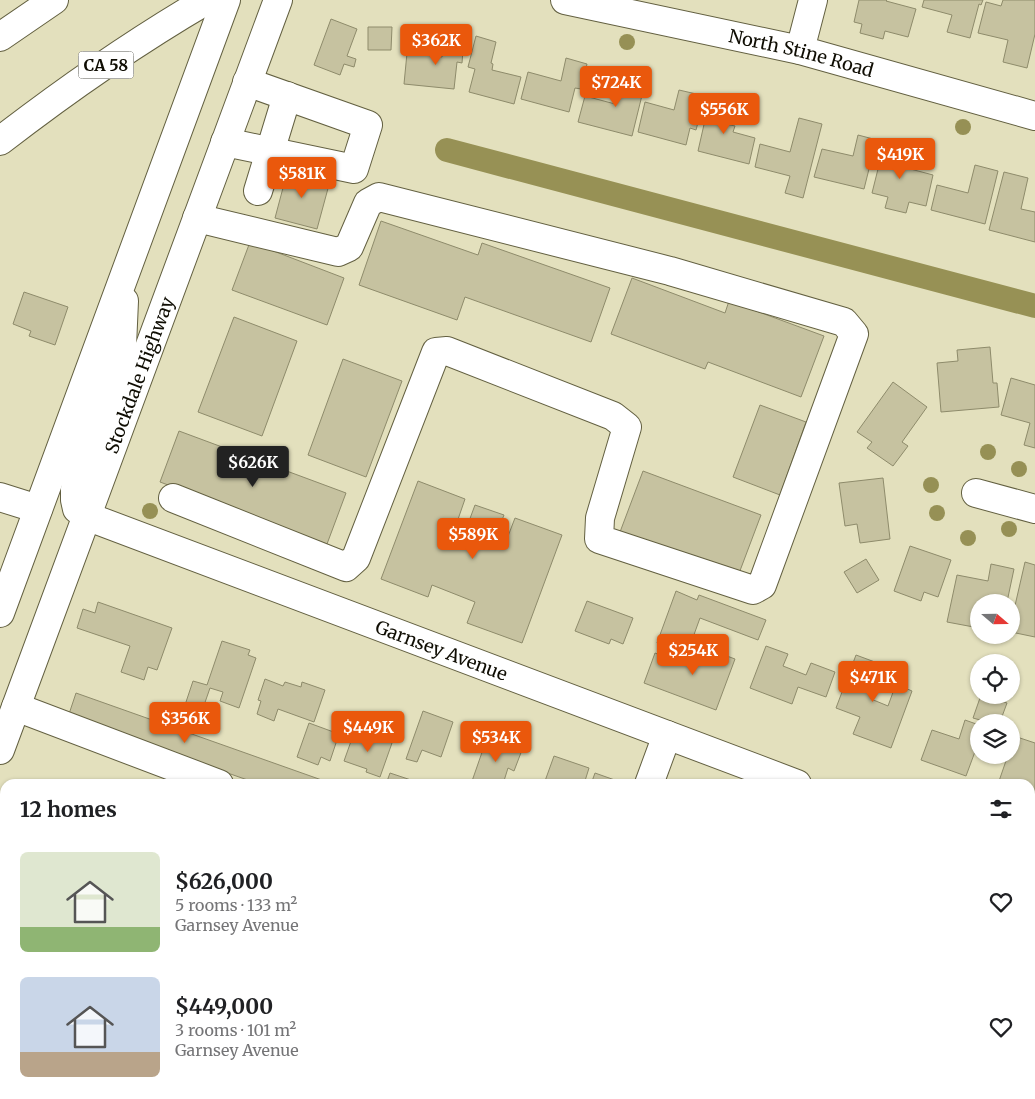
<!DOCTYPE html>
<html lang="en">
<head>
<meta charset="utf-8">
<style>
	body { margin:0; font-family:Merriweather,serif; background:#f6f6f6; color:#202124; height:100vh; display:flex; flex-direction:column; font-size:19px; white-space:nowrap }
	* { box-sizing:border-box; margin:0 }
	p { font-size:16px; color:#757577 }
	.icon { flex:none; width:28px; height:28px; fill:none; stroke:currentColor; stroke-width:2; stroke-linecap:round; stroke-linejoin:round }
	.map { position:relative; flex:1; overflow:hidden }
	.drawer { position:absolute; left:0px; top:779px; width:1035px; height:321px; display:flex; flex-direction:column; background:#fff; border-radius:15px 15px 0 0; box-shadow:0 1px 4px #0004 }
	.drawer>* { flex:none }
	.needle { width:32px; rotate:110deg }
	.buttons { position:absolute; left:970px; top:594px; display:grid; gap:10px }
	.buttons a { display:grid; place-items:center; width:50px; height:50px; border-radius:50%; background:#fff; box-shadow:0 1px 4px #0004; font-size:25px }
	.price { position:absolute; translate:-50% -42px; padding:0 11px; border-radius:5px; background:#ea580c; color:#fff; font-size:16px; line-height:32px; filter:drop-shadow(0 1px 2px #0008) }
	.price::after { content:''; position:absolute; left:50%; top:30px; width:15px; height:11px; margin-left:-8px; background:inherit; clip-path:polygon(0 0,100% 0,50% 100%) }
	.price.selected { background:#222; color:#fff }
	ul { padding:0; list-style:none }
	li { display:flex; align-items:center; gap:15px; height:125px; padding:0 20px }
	li span { display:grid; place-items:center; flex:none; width:140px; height:100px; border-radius:8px; color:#555 }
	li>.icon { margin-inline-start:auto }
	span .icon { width:60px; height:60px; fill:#fffc; stroke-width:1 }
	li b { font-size:21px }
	h2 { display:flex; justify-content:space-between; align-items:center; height:60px; padding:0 20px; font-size:21px }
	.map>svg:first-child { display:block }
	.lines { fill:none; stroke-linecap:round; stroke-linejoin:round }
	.canal { stroke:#979155; stroke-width:24 }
	.building { fill:#c6c2a0; stroke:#8e8b6b }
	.minor-casing { stroke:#636041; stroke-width:30 }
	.major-casing { stroke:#636041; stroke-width:30 }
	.highway-casing { stroke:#636041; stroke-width:30 }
	.minor { stroke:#fff; stroke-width:28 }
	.major { stroke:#fff; stroke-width:28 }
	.highway { stroke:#fff; stroke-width:28 }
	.tree { fill:#969055 }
	.labels { text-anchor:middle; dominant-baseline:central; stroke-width:4.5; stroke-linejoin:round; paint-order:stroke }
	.shield { fill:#fff; stroke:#57564f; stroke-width:1 }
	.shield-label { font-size:16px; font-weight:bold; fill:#0f0d03 }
	.street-label { font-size:18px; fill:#0f0d03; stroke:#fff }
</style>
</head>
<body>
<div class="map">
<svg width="1035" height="1099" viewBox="0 0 1035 1099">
	<rect width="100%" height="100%" fill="#e3e0bd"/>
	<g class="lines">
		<path class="canal" d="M 447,150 L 1035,306"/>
	</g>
	<path class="building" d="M 859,0 L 887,0 L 886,1 L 916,9 L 908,37 L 885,31 L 883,39 L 860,33 L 862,24 L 854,22 Z
		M 924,0 L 983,0 L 981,5 L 979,4 L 970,38 L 947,32 L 952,15 L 922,7 Z
		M 1003,0 L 1035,0 L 1035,34 L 1027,68 L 1003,62 L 1008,40 L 978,33 L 986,2 L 1001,6 Z
		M 331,19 L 357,29 L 347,56 L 356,59 L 354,67 L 344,64 L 340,75 L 314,65 Z
		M 368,27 L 392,27 L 391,50 L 368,50 Z
		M 444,36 L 464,38 L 462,63 L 457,62 L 454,89 L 404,84 L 407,53 L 442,57 Z
		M 476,36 L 496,42 L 491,63 L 493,64 L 492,70 L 521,77 L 514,104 L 469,92 L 475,69 L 468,67 Z
		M 566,58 L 587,64 L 581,89 L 575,88 L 569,112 L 521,99 L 528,72 L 561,81 Z
		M 623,74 L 646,79 L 632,136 L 578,122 L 585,96 L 615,104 Z
		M 679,90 L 705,96 L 696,130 L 690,128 L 686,145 L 638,132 L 645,102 L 674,110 Z
		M 710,98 L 731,103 L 726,124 L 735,126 L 733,132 L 755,138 L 749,164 L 698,151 Z
		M 799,118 L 822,124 L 803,198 L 785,193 L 790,176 L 755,167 L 760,144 L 790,152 Z
		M 858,135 L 881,141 L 875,166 L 870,165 L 864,189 L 814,177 L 822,149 L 853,156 Z
		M 885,141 L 908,147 L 903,167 L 933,175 L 926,206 L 909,202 L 906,213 L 885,208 L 888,197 L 872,193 Z
		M 975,165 L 998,171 L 985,224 L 931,210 L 937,185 L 968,193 Z
		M 288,169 L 330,181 L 317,229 L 275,218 Z
		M 1004,172 L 1028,178 L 1021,209 L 1035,212 L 1035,242 L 989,230 Z
		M 381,221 L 478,255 L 482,243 L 610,288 L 591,342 L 465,297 L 457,320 L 359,285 Z
		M 250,242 L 344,278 L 327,325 L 232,290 Z
		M 632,278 L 725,313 L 729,301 L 824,336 L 801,397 L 708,362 L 705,369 L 611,334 Z
		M 24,292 L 68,307 L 55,345 L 29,336 L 31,331 L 13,324 Z
		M 234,317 L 297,341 L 262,436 L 198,412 Z
		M 990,347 L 993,383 L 997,383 L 999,407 L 941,412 L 937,363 L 958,361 L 957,350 Z
		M 343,359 L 402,381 L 366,477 L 308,455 Z
		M 1011,378 L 1035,385 L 1035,448 L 1024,445 L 1030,423 L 1001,415 Z
		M 893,382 L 927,407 L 902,442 L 908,446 L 893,466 L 867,448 L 872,442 L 857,432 Z
		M 760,405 L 806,422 L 780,495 L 733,477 Z
		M 179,431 L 346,493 L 327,544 L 160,482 Z
		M 643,471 L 761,515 L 738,576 L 620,532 Z
		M 883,478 L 890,539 L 860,543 L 857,524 L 845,526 L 839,483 Z
		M 418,481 L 465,499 L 455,528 L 465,532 L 475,505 L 504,515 L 494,540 L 505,544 L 515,518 L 562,535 L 522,643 L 467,623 L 475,602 L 432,585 L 428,597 L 381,579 Z
		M 910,546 L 951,560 L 938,597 L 924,592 L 921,601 L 894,591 Z
		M 866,559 L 879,580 L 857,593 L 844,572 Z
		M 1025,562 L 1035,565 L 1035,637 L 1011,632 L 1011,623 Z
		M 991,564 L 1014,569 L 1007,602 L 979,602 L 979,628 L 947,622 L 957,575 L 988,581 Z
		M 676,591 L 697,600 L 699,595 L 766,620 L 758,640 L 700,618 L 687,654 L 657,643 Z
		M 587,601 L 633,618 L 623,644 L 611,639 L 609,644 L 575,631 Z
		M 98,602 L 172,628 L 157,670 L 148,667 L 144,680 L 121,672 L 130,646 L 77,628 L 83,609 L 95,613 Z
		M 222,641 L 250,650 L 248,655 L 256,658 L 239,708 L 220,701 L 223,692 L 210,688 L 202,711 L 185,705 L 193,681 L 207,685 Z
		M 692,643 L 735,659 L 716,710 L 644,683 L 655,653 L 684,664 Z
		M 766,646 L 788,654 L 783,666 L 806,675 L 811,663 L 835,672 L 826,697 L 798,687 L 792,704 L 750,688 Z
		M 856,655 L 883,665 L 871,699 L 888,706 L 896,684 L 912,691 L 891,748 L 853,734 L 860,717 L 836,708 Z
		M 265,679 L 283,686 L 285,682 L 301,687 L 302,682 L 325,690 L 314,722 L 278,709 L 274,721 L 257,714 L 261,701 L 258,700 Z
		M 76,693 L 333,784 L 259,784 L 68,717 Z
		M 981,695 L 984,695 L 1007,703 L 1000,722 L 987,722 L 973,718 Z
		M 423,711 L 453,722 L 441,757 L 422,750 L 417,762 L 406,759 Z
		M 965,720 L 979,725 L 979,750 L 976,749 L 966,776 L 921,760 L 932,730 L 959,739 Z
		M 309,723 L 339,734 L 330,761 L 321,757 L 318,765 L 297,757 Z
		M 355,730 L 392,743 L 380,777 L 366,772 L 367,769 L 344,761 Z
		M 1014,736 L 1035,743 L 1035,810 L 1030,808 L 1030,784 L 998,784 L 1008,755 L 1011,755 L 1011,745 Z
		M 487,738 L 522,750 L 514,771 L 508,768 L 503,784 L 471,784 Z
		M 554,756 L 589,768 L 584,784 L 553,784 L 545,781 Z
		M 390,773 L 414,781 L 413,784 L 386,784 Z
		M 595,773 L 626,784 L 591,784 Z
		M 1035,1004 L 1035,1087 L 1030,1086 L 1030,1013 L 1032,1014 Z
		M 0,1046 L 5,1048 L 5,1095 L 137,1095 L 135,1099 L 0,1099 Z
		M 204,1095 L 264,1095 L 262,1099 L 203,1099 Z"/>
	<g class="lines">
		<g class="minor-casing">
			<g id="minor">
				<path id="s1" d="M 565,0 L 800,50 L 1035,116"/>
				<path d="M 800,50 L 813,0"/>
				<path d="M 225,142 L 354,169 L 368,125 L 247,82"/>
				<path d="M 258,191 L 287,96"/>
				<path d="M 976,493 L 1035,509"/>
				<path d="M 0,497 L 38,509"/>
				<path d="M 173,498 L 346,567 L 356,558 L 436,352 L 447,351 L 613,416 L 627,427 L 600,518 L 599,539 L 753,590 L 762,585 L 854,334 L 844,322 L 670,271 L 379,197 L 368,203 L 349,247 L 338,252 L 197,218"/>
				<path id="s2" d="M 86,516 L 797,784"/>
				<path d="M 16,707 L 219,784"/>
				<path d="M 649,784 L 667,735"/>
				<path d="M 0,844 L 5,845"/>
				<path d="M 1030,872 L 1035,874"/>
				<path d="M 0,910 L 5,912"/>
				<path d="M 325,1099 L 326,1095"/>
			</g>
		</g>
		<g class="major-casing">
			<g id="major">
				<path d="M 86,516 L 77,509 L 75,500 L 75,489 L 81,465 L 116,370 L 122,346 L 124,301"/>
				<path d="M 0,613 L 226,0"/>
				<path id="s3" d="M 0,750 L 278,0"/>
			</g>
		</g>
		<g class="highway-casing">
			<path id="highway" d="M 0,37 L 54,0
				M 0,141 C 66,90 135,42 207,0"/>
		</g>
		<use href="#minor" class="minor"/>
		<use href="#major" class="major"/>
		<use href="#highway" class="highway"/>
	</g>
	<g class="tree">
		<circle cx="627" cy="42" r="8"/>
		<circle cx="963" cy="127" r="8"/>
		<circle cx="988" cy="452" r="8"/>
		<circle cx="1019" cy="469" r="8"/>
		<circle cx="931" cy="485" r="8"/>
		<circle cx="150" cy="511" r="8"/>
		<circle cx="937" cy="513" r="8"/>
		<circle cx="1009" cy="529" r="8"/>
		<circle cx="968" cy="538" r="8"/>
	</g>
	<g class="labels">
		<rect class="shield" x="78.5" y="51.5" width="55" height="27" rx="4"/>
		<g class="shield-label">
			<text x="106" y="65">CA 58</text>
		</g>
		<g class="street-label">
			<text stroke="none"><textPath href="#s1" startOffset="242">North Stine Road</textPath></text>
			<text stroke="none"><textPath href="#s3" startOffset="400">Stockdale Highway</textPath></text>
			<text stroke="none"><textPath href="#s2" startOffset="380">Garnsey Avenue</textPath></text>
		</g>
	</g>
</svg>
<div class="buttons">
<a><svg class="needle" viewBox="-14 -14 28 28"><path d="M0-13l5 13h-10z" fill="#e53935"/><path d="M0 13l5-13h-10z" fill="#757577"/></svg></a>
<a><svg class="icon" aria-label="locate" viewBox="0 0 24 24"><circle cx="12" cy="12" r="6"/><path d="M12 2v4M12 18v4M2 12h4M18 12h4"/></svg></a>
<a><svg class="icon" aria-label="layers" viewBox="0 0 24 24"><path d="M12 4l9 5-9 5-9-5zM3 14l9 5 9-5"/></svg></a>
</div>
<b class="price" style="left:436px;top:66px">$362K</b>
<b class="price" style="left:616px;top:108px">$724K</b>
<b class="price" style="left:724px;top:135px">$556K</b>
<b class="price" style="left:900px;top:180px">$419K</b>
<b class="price" style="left:302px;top:199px">$581K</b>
<b class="price selected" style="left:253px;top:488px">$626K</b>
<b class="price" style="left:473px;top:560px">$589K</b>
<b class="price" style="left:693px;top:676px">$254K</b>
<b class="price" style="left:873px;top:703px">$471K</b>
<b class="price" style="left:185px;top:744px">$356K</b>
<b class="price" style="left:368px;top:753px">$449K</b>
<b class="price" style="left:496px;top:763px">$534K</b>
<section class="drawer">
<h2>12 homes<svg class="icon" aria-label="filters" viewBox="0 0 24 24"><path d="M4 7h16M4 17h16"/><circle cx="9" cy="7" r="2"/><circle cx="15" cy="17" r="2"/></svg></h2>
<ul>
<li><span style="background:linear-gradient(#dfe7d0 75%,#8fb573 0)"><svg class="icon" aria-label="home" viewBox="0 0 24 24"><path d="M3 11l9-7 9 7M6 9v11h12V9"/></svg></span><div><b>$626,000</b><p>5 rooms · 133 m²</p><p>Garnsey Avenue</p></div><svg class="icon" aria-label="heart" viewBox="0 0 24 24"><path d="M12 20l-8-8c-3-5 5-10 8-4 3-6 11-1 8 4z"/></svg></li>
<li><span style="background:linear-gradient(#c9d6e8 75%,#b9a48a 0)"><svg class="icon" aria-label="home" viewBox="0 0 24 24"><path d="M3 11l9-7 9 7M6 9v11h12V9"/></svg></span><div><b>$449,000</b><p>3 rooms · 101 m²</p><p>Garnsey Avenue</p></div><svg class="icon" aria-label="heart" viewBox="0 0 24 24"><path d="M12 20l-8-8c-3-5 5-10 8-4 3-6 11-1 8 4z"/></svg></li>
</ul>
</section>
</div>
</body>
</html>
